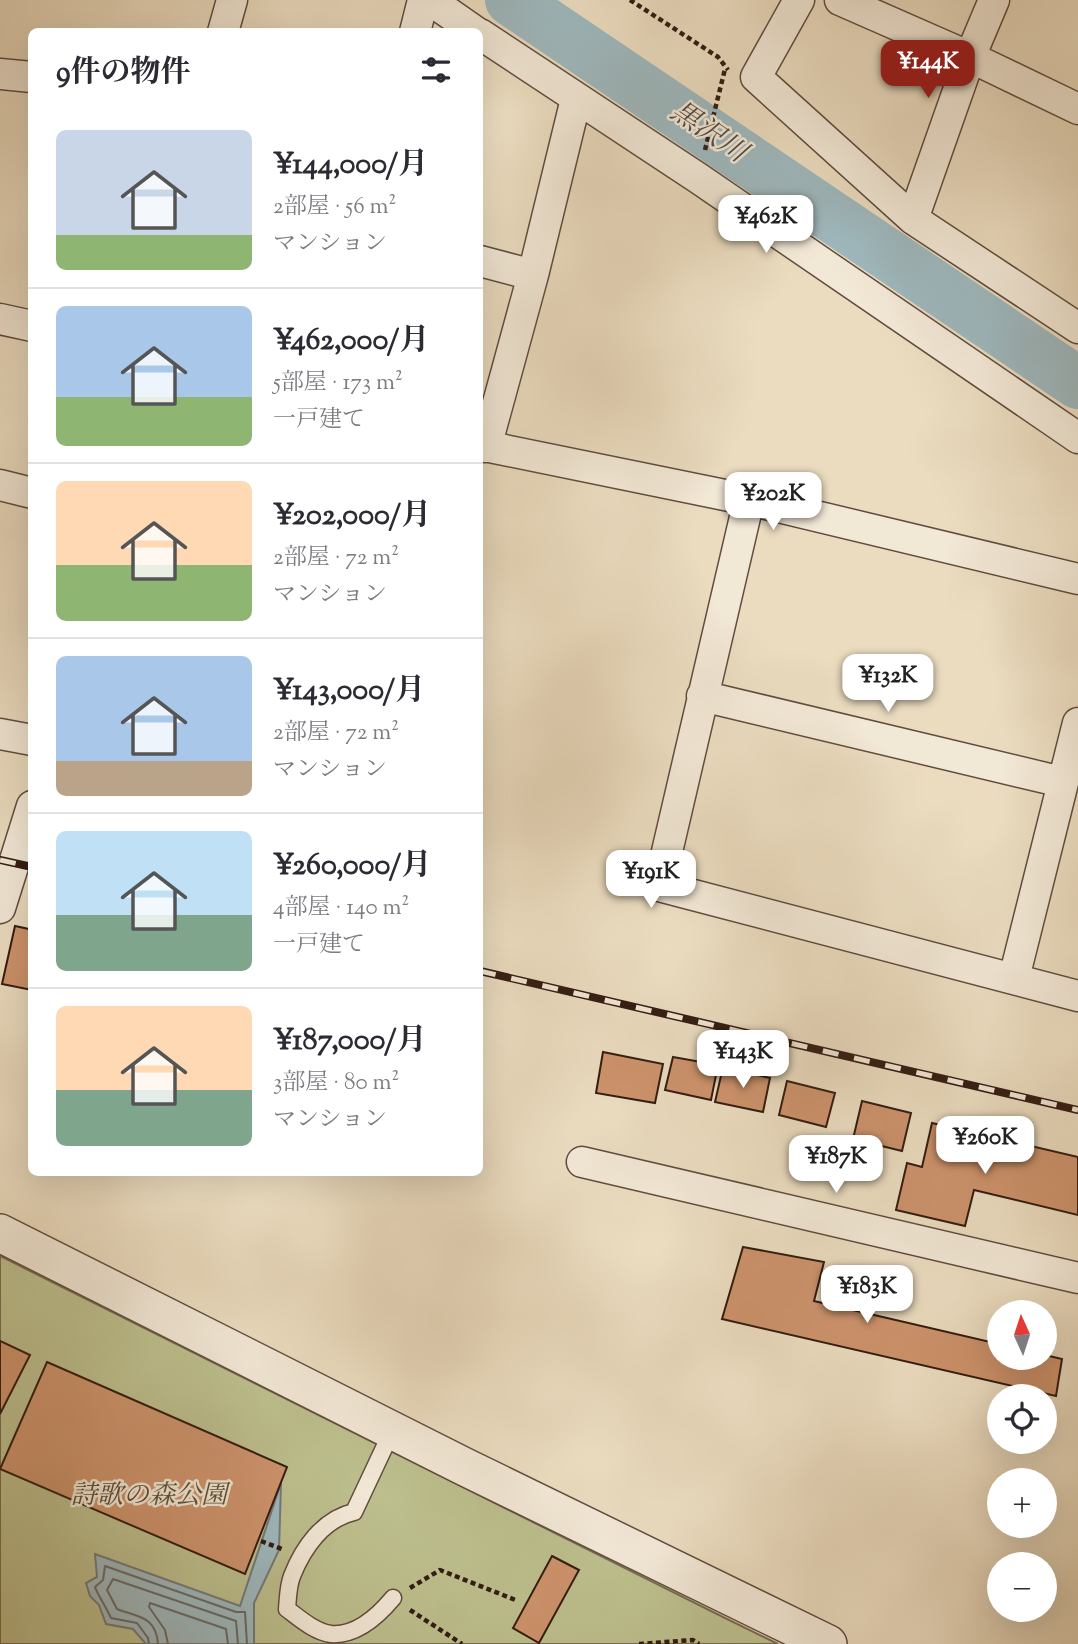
<!DOCTYPE html>
<html lang="ja">
<head>
<meta charset="utf-8">
<style>
	body { margin:0; font-family:"Sorts Mill Goudy","Noto Serif JP",serif; background:#f7f7f7; color:#2b2b33; height:100vh; display:flex; flex-direction:column; font-size:26px; white-space:nowrap }
	* { box-sizing:border-box; margin:0 }
	p { font-size:23px; color:#7c7c81 }
	.icon { flex:none; width:38px; height:38px; fill:none; stroke:currentColor; stroke-width:2; stroke-linecap:round; stroke-linejoin:round }
	.map { position:relative; flex:1; overflow:hidden }
	.drawer { position:absolute; left:28px; top:28px; width:455px; height:1148px; display:flex; flex-direction:column; background:#fff; border-radius:10px; box-shadow:0 7px 28px #0002 }
	.drawer>* { flex:none }
	.needle { width:46px; rotate:357deg }
	.controls { position:absolute; left:987px; top:1300px; display:grid; gap:14px }
	.controls a { display:grid; place-items:center; width:70px; height:70px; border-radius:50%; background:#fff; box-shadow:0 7px 28px #0002; font-size:35px }
	.price { position:absolute; translate:-50% -60px; padding:0 16px; border-radius:14px; background:#fff; color:#222; font-size:23px; line-height:46px; filter:drop-shadow(0 2px 4px #0008) }
	.price::after { content:''; position:absolute; left:50%; top:42px; width:21px; height:16px; margin-left:-10px; background:inherit; clip-path:polygon(0 0,100% 0,50% 100%) }
	.price.active { background:#8f2418; color:#fff }
	ul { padding:0; list-style:none }
	li { display:flex; align-items:center; gap:21px; height:175px; padding:0 28px }
	li+li { border-top:2px solid #e1e1e2 }
	li span { display:grid; place-items:center; flex:none; width:196px; height:140px; border-radius:10px; color:#555 }
	li>.icon { margin-inline-start:auto }
	span .icon { width:84px; height:84px; fill:#fffc; stroke-width:1 }
	li b { font-size:30px }
	h2 { display:flex; justify-content:space-between; align-items:center; height:84px; padding:0 28px; font-size:30px }
	.map>svg:first-child { display:block }
	.green { fill:#bdbf8e; stroke:#786e50; stroke-width:2 }
	.water { fill:#9eb8be; stroke:#737a79; stroke-width:2 }
	.lines { fill:none; stroke-linecap:round; stroke-linejoin:round }
	.shore { stroke:#686a68; stroke-width:2 }
	.river { stroke:#9eb8be; stroke-width:52 }
	.building { fill:#cd936c; stroke:#331c12; stroke-width:2 }
	.service-casing { stroke:#614c3e; stroke-width:19 }
	.minor-casing { stroke:#614c3e; stroke-width:33 }
	.tertiary-casing { stroke:#614c3e; stroke-width:40 }
	.path { stroke:#331c12; stroke-width:4.5; stroke-dasharray:5 3.5; stroke-linecap:butt }
	.service { stroke:#f2e8d6; stroke-width:16 }
	.minor { stroke:#f2e8d6; stroke-width:30 }
	.tertiary { stroke:#f2e8d6; stroke-width:37 }
	.rail-casing { stroke:#331c12; stroke-width:8 }
	.rail { stroke:#f2e8d6; stroke-width:5; stroke-dasharray:16; stroke-linecap:butt }
	.labels { text-anchor:middle; dominant-baseline:central; stroke-width:5; stroke-linejoin:round; paint-order:stroke }
	.park-label { font-size:26px; font-style:italic; fill:#5c4d37; stroke:#f2e8d6 }
	.water-label { font-size:28px; font-style:italic; fill:#534b46; stroke:#f2e8d6 }
</style>
</head>
<body>
<div class="map">
<svg width="1078" height="1644" viewBox="0 0 1078 1644">
	<rect width="100%" height="100%" fill="#ebdcc0"/>
	<filter id="stains"><feTurbulence type="fractalNoise" baseFrequency=".00286" numOctaves="4"/><feColorMatrix values="0 0 0 0 .2 0 0 0 0 .09 0 0 0 0 .02 0 0 0 .5 -.17"/></filter>
	<radialGradient id="worn" r=".72"><stop offset=".6" stop-color="#630" stop-opacity="0"/><stop offset="1" stop-color="#630" stop-opacity=".3"/></radialGradient>
	<path class="green" d="M 0,1256 L 721,1616 L 778,1644 L 0,1644 Z"/>
	<path class="water" d="M 281,1483 L 279,1550 L 254,1603 L 254,1644 L 146,1644 L 133,1629 L 106,1624 L 99,1605 L 90,1596 L 86,1583 L 97,1577 L 95,1554 L 240,1606 Z"/>
	<g class="lines">
		<path class="shore" d="M 149,1644 L 148,1638 L 137,1623 L 111,1618 C 108,1610 96,1592 95,1587 L 103,1580 L 105,1566 L 236,1612 L 245,1612 L 247,1644
			M 158,1644 C 156,1615 136,1617 117,1609 L 107,1590 L 113,1579 L 236,1621 L 238,1644
			M 168,1644 L 165,1630 L 149,1607 L 150,1603 L 226,1629 L 228,1644"/>
		<path class="river" d="M 511,0 L 1078,383"/>
	</g>
	<path class="building" d="M 32,920 L 32,990 L 2,984 L 15,926 L 29,929 Z
		M 603,1052 L 663,1064 L 655,1103 L 596,1093 Z
		M 673,1057 L 718,1065 L 711,1100 L 665,1090 Z
		M 723,1067 L 770,1078 L 763,1112 L 715,1102 Z
		M 787,1081 L 835,1093 L 826,1127 L 779,1115 Z
		M 862,1101 L 911,1113 L 902,1151 L 853,1139 Z
		M 932,1123 L 1078,1157 L 1078,1215 L 974,1190 L 965,1226 L 896,1210 L 907,1163 L 922,1167 Z
		M 743,1247 L 824,1262 L 814,1301 L 999,1344 L 999,1358 L 1045,1358 L 1045,1355 L 1062,1359 L 1056,1396 L 722,1319 Z
		M 0,1341 L 30,1355 L 0,1414 Z
		M 47,1362 L 287,1467 L 245,1574 L 0,1469 Z
		M 552,1556 L 579,1570 L 539,1643 L 513,1628 Z"/>
	<g class="lines">
		<g class="service-casing">
			<path id="service" d="M 392,1431 L 354,1512 C 323,1519 303,1548 292,1576 C 288,1586 288,1598 287,1609 C 299,1618 315,1632 331,1634 C 357,1636 378,1616 393,1598"/>
		</g>
		<g class="minor-casing">
			<path id="minor" d="M 430,0 L 476,32
				M 799,0 L 756,77 L 913,219 L 1078,328
				M 840,0 L 970,57 L 1078,109
				M 223,32 L 232,0
				M 415,32 L 423,0
				M 480,34 L 698,178 L 1078,438
				M 0,74 L 32,77
				M 913,219 L 970,57 L 994,0
				M 480,261 L 533,275
				M 0,319 L 32,326
				M 480,445 L 749,500 L 1078,579
				M 486,447 L 533,275 L 576,99
				M 0,485 L 32,493
				M 749,500 L 659,886 L 1078,996
				M 702,696 L 1062,782
				M 0,734 L 32,740
				M 0,908 L 32,806
				M 1014,978 L 1078,723
				M 582,1162 L 1078,1278"/>
		</g>
		<g class="tertiary-casing">
			<path id="tertiary" d="M 0,1233 L 465,1467 L 828,1644"/>
		</g>
		<path class="path" d="M 630,0 L 718,57 L 728,70
			M 705,150 L 725,69
			M 261,1541 L 282,1549
			M 410,1588 L 440,1570 L 518,1601
			M 410,1610 L 462,1644
			M 639,1644 L 693,1640 L 699,1644"/>
		<use href="#service" class="service"/>
		<use href="#minor" class="minor"/>
		<use href="#tertiary" class="tertiary"/>
		<g class="rail-casing">
			<path id="rail" d="M 0,860 L 32,867
				M 480,971 L 1078,1110"/>
		</g>
		<use href="#rail" class="rail"/>
	</g>
	<g class="labels">
		<g class="park-label">
			<text x="149" y="1496">詩歌の森公園</text>
		</g>
		<g class="water-label">
			<text transform="translate(708 133) rotate(34)">黒沢川</text>
		</g>
	</g>
	<rect width="100%" height="100%" filter="url(#stains)"/>
	<rect width="100%" height="100%" fill="url(#worn)"/>
</svg>
<div class="controls">
<a><svg class="needle" viewBox="-14 -14 28 28"><path d="M0-13l5 13h-10z" fill="#e53935"/><path d="M0 13l5-13h-10z" fill="#7c7c81"/></svg></a>
<a><svg class="icon" aria-label="locate" viewBox="0 0 24 24"><circle cx="12" cy="12" r="6"/><path d="M12 2v4M12 18v4M2 12h4M18 12h4"/></svg></a>
<a>+</a>
<a>−</a>
</div>
<b class="price active" style="left:928px;top:100px">¥144K</b>
<b class="price" style="left:766px;top:255px">¥462K</b>
<b class="price" style="left:773px;top:532px">¥202K</b>
<b class="price" style="left:888px;top:714px">¥132K</b>
<b class="price" style="left:651px;top:910px">¥191K</b>
<b class="price" style="left:743px;top:1090px">¥143K</b>
<b class="price" style="left:985px;top:1176px">¥260K</b>
<b class="price" style="left:836px;top:1195px">¥187K</b>
<b class="price" style="left:867px;top:1325px">¥183K</b>
<section class="drawer">
<h2>9件の物件<svg class="icon" aria-label="filters" viewBox="0 0 24 24"><path d="M4 7h16M4 17h16"/><circle cx="9" cy="7" r="2"/><circle cx="15" cy="17" r="2"/></svg></h2>
<ul>
<li><span style="background:linear-gradient(#c9d6e8 75%,#8fb573 0)"><svg class="icon" aria-label="home" viewBox="0 0 24 24"><path d="M3 11l9-7 9 7M6 9v11h12V9"/></svg></span><div><b>¥144,000/月</b><p>2部屋 · 56 m²</p><p>マンション</p></div></li>
<li><span style="background:linear-gradient(#a9c7e8 65%,#8fb573 0)"><svg class="icon" aria-label="home" viewBox="0 0 24 24"><path d="M3 11l9-7 9 7M6 9v11h12V9"/></svg></span><div><b>¥462,000/月</b><p>5部屋 · 173 m²</p><p>一戸建て</p></div></li>
<li><span style="background:linear-gradient(#ffd9b3 60%,#8fb573 0)"><svg class="icon" aria-label="home" viewBox="0 0 24 24"><path d="M3 11l9-7 9 7M6 9v11h12V9"/></svg></span><div><b>¥202,000/月</b><p>2部屋 · 72 m²</p><p>マンション</p></div></li>
<li><span style="background:linear-gradient(#a9c7e8 75%,#b9a48a 0)"><svg class="icon" aria-label="home" viewBox="0 0 24 24"><path d="M3 11l9-7 9 7M6 9v11h12V9"/></svg></span><div><b>¥143,000/月</b><p>2部屋 · 72 m²</p><p>マンション</p></div></li>
<li><span style="background:linear-gradient(#bfe0f5 60%,#7fa58c 0)"><svg class="icon" aria-label="home" viewBox="0 0 24 24"><path d="M3 11l9-7 9 7M6 9v11h12V9"/></svg></span><div><b>¥260,000/月</b><p>4部屋 · 140 m²</p><p>一戸建て</p></div></li>
<li><span style="background:linear-gradient(#ffd9b3 60%,#7fa58c 0)"><svg class="icon" aria-label="home" viewBox="0 0 24 24"><path d="M3 11l9-7 9 7M6 9v11h12V9"/></svg></span><div><b>¥187,000/月</b><p>3部屋 · 80 m²</p><p>マンション</p></div></li>
</ul>
</section>
</div>
</body>
</html>
